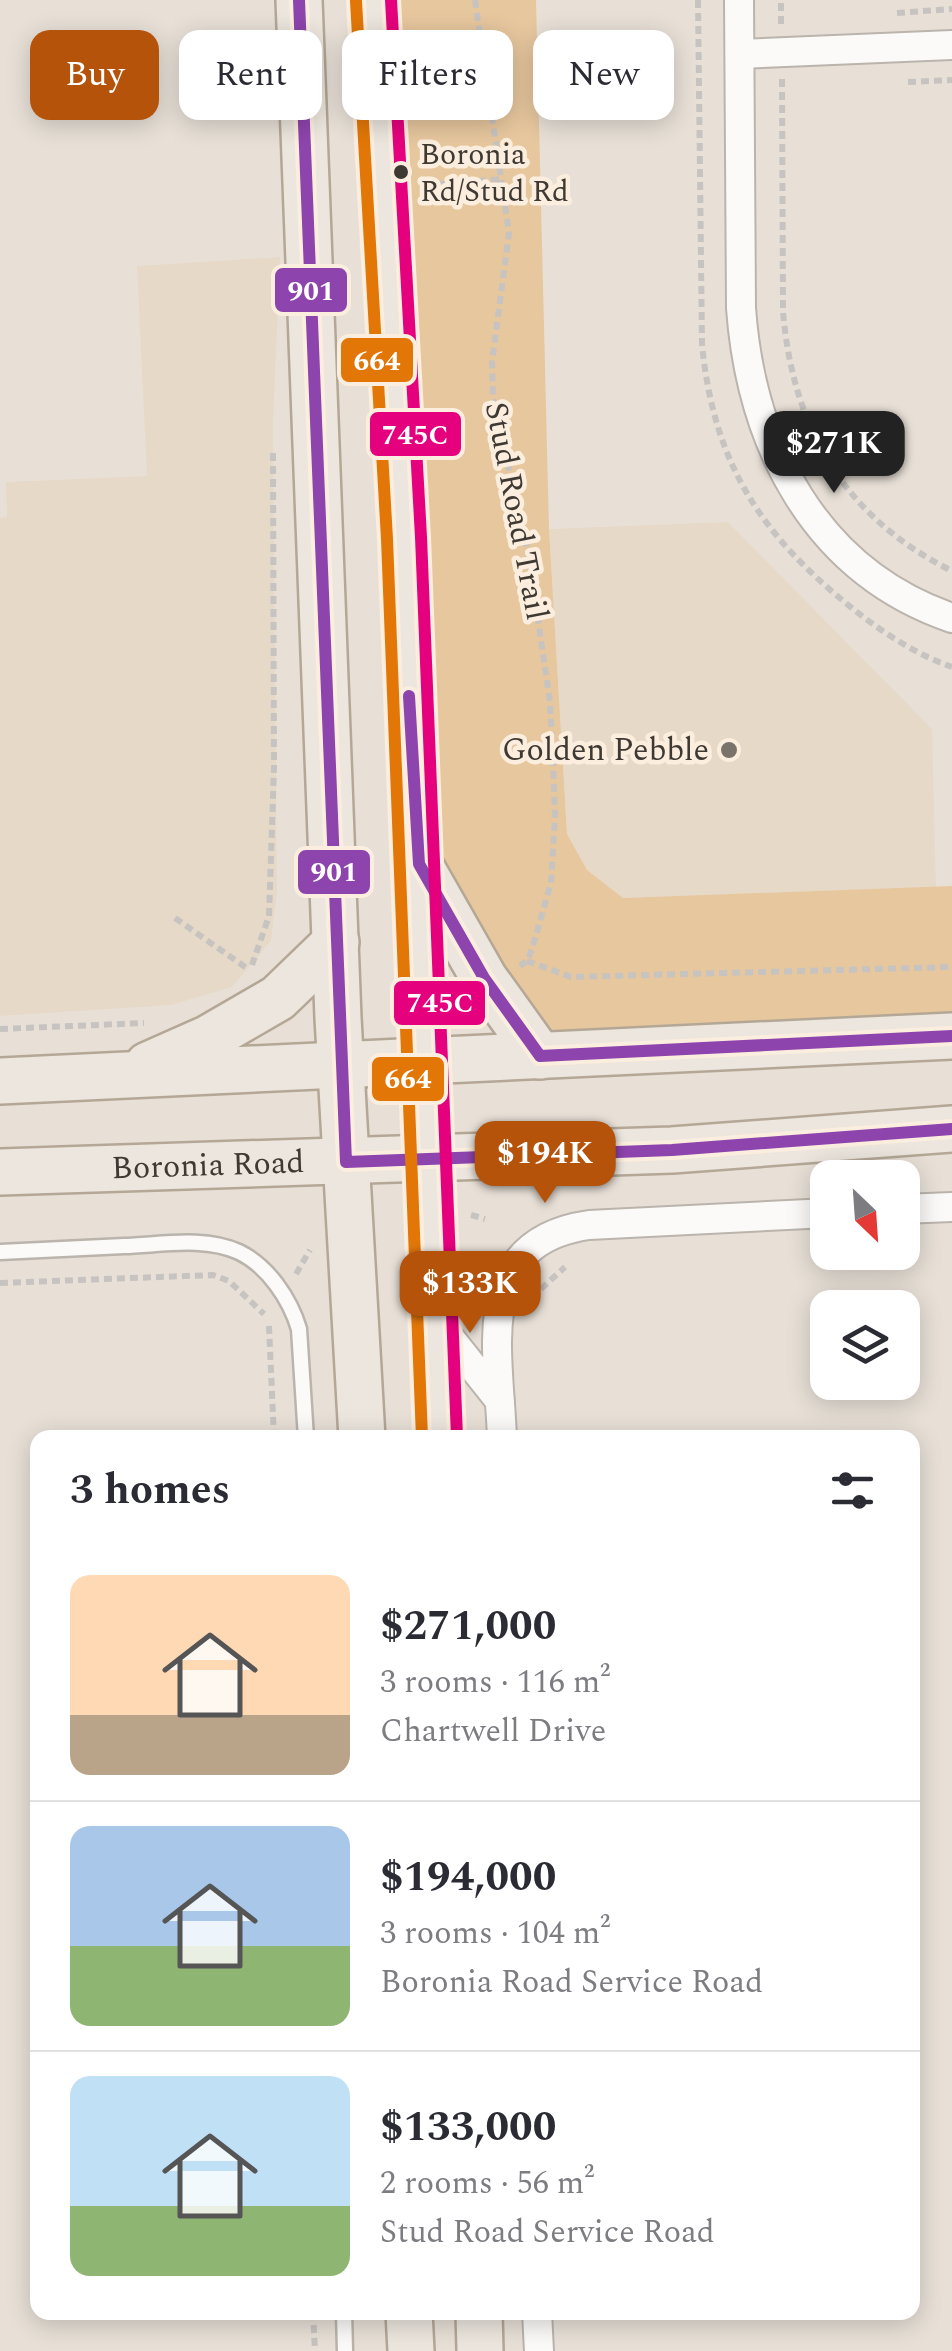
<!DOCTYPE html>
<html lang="en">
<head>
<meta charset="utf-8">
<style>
	body { margin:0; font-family:Spectral,serif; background:#f7f7f7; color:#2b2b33; height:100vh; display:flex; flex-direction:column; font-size:38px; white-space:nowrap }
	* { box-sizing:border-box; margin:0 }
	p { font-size:32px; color:#7c7c81 }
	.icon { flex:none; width:55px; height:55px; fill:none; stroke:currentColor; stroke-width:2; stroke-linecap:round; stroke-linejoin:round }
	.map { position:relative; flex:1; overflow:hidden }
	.details { position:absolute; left:30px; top:1430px; width:890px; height:890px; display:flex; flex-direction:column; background:#fff; border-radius:20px; box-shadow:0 5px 25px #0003 }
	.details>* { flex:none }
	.guide { position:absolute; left:30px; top:30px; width:892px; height:90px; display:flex; gap:20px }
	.needle { width:65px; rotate:155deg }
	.controls { position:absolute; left:810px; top:1160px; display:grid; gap:20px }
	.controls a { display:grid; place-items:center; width:110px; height:110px; border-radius:20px; background:#fff; box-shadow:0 5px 25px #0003; font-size:50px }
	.price { position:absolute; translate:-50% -85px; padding:0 22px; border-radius:20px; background:#b45309; color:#fff; font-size:32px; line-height:65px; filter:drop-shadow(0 2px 5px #0008) }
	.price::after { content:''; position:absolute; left:50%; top:60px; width:30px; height:22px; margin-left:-15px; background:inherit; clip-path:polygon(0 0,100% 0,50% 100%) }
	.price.on { background:#222; color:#fff }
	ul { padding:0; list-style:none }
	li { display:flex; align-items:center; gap:30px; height:250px; padding:0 40px }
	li+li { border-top:2px solid #e1e1e2 }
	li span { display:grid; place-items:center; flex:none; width:280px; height:200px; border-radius:20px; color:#555 }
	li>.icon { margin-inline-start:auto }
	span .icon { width:120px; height:120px; fill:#fffc; stroke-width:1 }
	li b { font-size:42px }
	h2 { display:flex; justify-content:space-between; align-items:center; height:120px; padding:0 40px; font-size:42px }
	.pill { padding:0 35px; border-radius:20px; background:#fff; box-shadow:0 5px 25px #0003; font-size:35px; line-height:90px }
	.pill.on { background:#b45309; color:#fff }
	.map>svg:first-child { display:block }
	.built { fill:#e7d9c8 }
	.green { fill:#e7c79e }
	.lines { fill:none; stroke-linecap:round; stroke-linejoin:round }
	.service-casing { stroke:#bab4ad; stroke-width:19 }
	.minor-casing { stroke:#bab4ad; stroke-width:32 }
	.primary-casing { stroke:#b4a796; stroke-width:50 }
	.path { stroke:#c6c3c0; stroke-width:6; stroke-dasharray:8 5; stroke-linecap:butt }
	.service { stroke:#fcfaf9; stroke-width:14 }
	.minor { stroke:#fcfaf9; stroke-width:28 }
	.primary { stroke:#ece6de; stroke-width:45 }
	.bus-1-casing { stroke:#fceede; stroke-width:20 }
	.bus-2-casing { stroke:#fceede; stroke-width:20 }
	.bus-3-casing { stroke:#fceede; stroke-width:20 }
	.bus-1 { stroke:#8e44ad; stroke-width:12 }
	.bus-2 { stroke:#e27708; stroke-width:12 }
	.bus-3 { stroke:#e5007d; stroke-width:12 }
	.bus-dot { fill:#3f3933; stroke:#fceede; stroke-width:4 }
	.poi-dot { fill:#7a736c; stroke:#fceede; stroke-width:4 }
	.labels { text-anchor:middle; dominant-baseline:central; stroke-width:9; stroke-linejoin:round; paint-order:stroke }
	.bus-label { font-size:30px; fill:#3f3933; stroke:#fceede; text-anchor:start }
	.street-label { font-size:32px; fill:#3f3933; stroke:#fceede }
	.poi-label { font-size:32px; fill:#3f3933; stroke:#fceede; text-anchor:end }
	.line-badge { stroke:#fceede; stroke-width:4 }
	.badge-label { font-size:28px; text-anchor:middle; font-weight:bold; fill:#fff }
</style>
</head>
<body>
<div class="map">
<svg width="952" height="2351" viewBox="0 0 952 2351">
	<rect width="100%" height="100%" fill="#e8e0d7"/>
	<path class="built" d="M 280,257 L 273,423 L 277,892 L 271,941 L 232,987 L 171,1005 L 0,1016 L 0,518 L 7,517 L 6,482 L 147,476 L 137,266 Z
		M 728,522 L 932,729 L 936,887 L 623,898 L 587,870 L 567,834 L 549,529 Z"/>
	<path class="green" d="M 373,0 L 536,0 L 549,529 L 567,834 L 587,870 L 623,898 L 952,886 L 952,1036 L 540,1056 L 419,864 Z"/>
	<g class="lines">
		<g class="service-casing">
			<path id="service" d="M 0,1252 C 41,1250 83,1248 124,1246 C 160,1245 204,1236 239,1252 C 268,1266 290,1299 299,1329 L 306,1438
				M 344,2312 L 345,2351"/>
		</g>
		<g class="minor-casing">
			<path id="minor" d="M 739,0 L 741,308 C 751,445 815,571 952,618
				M 740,54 L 952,45
				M 902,1209 L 952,1207
				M 438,1323 L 500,1401
				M 502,1438 C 499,1350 471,1242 589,1225 L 828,1213
				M 537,2312 L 539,2351"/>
		</g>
		<g class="primary-casing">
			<g id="primary">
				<path d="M 299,0 L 338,1018 L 362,1438"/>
				<path d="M 373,0 L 404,538 L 440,1438"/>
				<path d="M 423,871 L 484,978 L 540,1056"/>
				<path d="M 148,1065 L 209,1038 L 278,998 L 336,942"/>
				<path d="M 0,1081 L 952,1036"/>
				<path id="s1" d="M 0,1172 L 672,1150 L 952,1129"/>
				<path d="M 409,2312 L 411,2351"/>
				<path d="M 479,2312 L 480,2351"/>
			</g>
		</g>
		<path class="path" d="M 475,0 L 509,233 L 492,362 L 493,399 L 529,558 L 550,702 L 553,762 L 555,815 L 551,883 L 532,949 L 527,961 L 520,966
			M 698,0 L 702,345 C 713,454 753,524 835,594 C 870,624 909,652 952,667
			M 897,13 L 952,9
			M 781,24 L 781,0
			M 782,79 L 783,312 C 793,429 845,518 952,571
			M 908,82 L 952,80
			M 426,185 L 503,179
			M 175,918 L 248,969
			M 527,961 L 571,977 L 952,967
			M 252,965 L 269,916 L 274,768 L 273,451
			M 0,1029 L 144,1023
			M 471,1215 L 485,1219
			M 296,1274 L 310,1250
			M 0,1283 L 213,1275 L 229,1281 L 264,1314
			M 541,1289 L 565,1267
			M 269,1326 L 274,1438
			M 313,2312 L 315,2351"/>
		<use href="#service" class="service"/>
		<use href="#minor" class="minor"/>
		<use href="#primary" class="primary"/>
		<g class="bus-1-casing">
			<path id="bus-1" d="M 299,0 L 346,1162
				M 409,696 L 419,864 L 484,978 L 540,1056
				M 540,1056 L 952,1036
				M 346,1162 L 672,1150 L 952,1129"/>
		</g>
		<g class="bus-2-casing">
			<path id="bus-2" d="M 356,1 L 387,539 L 422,1438"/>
		</g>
		<g class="bus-3-casing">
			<path id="bus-3" d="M 391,0 L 421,537 L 457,1437"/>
		</g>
		<use href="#bus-1" class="bus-1"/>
		<use href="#bus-2" class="bus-2"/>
		<use href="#bus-3" class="bus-3"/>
	</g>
	<circle class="bus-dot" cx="401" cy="172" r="9"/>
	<circle class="poi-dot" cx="729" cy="750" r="10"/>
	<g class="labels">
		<g class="bus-label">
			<text x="420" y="155">Boronia<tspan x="420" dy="37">Rd/Stud Rd</tspan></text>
		</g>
		<g class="street-label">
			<text transform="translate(516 511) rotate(79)">Stud Road Trail</text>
			<text stroke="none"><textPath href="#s1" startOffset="208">Boronia Road</textPath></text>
		</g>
		<g class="poi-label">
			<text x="709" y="750">Golden Pebble</text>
		</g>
	</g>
	<g class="line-badge">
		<rect x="273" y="266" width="76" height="48" rx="10" fill="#8e44ad"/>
		<rect x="339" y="336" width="76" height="48" rx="10" fill="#e27708"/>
		<rect x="368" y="410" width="95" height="48" rx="10" fill="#e5007d"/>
		<rect x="296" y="848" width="76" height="48" rx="10" fill="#8e44ad"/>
		<rect x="392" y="979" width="95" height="48" rx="10" fill="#e5007d"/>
		<rect x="370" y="1055" width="76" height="48" rx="10" fill="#e27708"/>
	</g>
	<g class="badge-label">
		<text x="311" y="300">901</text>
		<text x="377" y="370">664</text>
		<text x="415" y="444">745C</text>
		<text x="334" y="881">901</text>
		<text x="440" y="1012">745C</text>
		<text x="408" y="1088">664</text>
	</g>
</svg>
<div class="controls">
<a><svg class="needle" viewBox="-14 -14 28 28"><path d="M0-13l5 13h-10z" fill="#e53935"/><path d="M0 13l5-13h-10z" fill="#7c7c81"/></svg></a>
<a><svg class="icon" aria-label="layers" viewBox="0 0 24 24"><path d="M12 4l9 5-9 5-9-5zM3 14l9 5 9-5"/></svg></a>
</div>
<b class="price on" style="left:834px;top:496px">$271K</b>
<b class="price" style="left:545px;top:1206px">$194K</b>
<b class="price" style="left:470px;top:1336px">$133K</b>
<div class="guide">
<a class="pill on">Buy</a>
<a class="pill">Rent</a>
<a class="pill">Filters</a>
<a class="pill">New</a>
</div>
<section class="details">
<h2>3 homes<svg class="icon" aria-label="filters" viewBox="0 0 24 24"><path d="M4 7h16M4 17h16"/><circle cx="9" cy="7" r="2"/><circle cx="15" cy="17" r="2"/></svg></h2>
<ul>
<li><span style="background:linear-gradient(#ffd9b3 70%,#b9a48a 0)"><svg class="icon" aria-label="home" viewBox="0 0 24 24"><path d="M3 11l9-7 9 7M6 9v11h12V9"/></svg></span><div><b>$271,000</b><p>3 rooms · 116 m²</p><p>Chartwell Drive</p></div></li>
<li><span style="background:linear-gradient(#a9c7e8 60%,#8fb573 0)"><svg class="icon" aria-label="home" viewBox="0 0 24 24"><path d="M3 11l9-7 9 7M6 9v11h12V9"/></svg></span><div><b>$194,000</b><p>3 rooms · 104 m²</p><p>Boronia Road Service Road</p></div></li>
<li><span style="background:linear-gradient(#bfe0f5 65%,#8fb573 0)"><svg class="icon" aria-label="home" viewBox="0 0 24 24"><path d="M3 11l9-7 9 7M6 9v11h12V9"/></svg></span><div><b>$133,000</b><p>2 rooms · 56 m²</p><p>Stud Road Service Road</p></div></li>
</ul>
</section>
</div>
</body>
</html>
